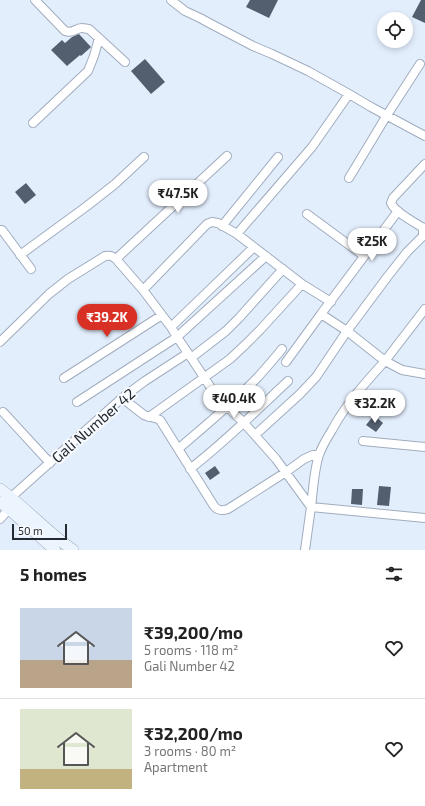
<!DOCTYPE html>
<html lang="en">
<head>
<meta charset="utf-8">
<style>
	body { margin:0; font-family:"Exo 2",sans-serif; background:#f6f6f6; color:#222; height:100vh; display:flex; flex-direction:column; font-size:15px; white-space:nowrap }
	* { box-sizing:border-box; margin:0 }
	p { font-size:13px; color:#767676 }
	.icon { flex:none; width:22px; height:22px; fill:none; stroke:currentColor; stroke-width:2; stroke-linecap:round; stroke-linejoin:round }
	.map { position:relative; height:550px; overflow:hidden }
	.panel { display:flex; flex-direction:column; background:#fff; flex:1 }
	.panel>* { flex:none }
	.buttons { position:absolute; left:377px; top:12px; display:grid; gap:8px }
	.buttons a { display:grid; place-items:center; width:36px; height:36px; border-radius:50%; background:#fff; box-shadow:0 2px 6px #0003; font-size:20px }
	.scale { position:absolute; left:12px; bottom:10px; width:55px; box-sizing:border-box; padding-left:4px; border:2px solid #252a30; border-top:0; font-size:11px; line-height:14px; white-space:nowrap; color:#252a30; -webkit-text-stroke:3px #f7fafe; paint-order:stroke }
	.price { position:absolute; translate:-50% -34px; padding:0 9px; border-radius:14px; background:#fff; color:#222; font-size:13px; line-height:26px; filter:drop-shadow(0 1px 2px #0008) }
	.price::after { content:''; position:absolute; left:50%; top:24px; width:12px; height:9px; margin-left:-6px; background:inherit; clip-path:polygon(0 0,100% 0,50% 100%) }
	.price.on { background:#d93025; color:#fff }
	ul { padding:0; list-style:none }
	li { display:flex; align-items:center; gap:12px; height:100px; padding:0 20px }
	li+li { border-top:1px solid #e0e0e0 }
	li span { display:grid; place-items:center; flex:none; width:112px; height:80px; border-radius:0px; color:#555 }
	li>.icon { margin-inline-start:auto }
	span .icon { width:48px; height:48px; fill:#fffc; stroke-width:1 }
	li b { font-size:17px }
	h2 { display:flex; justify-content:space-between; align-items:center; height:48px; padding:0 20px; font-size:17px }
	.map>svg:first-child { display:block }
	.building { fill:#535f6f }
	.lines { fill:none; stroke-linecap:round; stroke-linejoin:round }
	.street-casing { stroke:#a0acbe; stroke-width:10 }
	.secondary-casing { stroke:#a0acbe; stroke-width:12 }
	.street { stroke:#fff; stroke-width:8 }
	.secondary { stroke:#ecf4fe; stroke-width:11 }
	.labels { text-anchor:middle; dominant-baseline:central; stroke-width:4; stroke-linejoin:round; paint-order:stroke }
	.street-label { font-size:15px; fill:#252a30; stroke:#f7fafe }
</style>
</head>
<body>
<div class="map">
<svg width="425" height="550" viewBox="0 0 425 550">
	<rect width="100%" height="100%" fill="#e3eefd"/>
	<path class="building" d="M 250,0 L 278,0 L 269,18 L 246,7 Z
		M 421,0 L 425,0 L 425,23 L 412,17 Z
		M 79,34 L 91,47 L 90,48 L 81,56 L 80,55 L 67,66 L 51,50 L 62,40 L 65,43 L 72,37 Z
		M 145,59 L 165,82 L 151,94 L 131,71 Z
		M 26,183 L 36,195 L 25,204 L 15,192 Z
		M 374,415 L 383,423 L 376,432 L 366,425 Z
		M 215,466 L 220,473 L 210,480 L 205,473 Z
		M 379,486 L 391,487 L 389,506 L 377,505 Z
		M 352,489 L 363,489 L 362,505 L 351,504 Z"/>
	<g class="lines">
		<g class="street-casing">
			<path id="street" d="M 35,0 L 65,31 C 74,34 75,28 82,28 C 84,28 87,29 89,29 L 125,62
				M 171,0 L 185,11 L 200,18 L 211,24 L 253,46 L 272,54 L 308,71 L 349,94 L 371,107 L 425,136
				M 33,123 L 88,71 L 94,56 L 99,38
				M 349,178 L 387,115 L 420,64
				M 307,214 L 364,256
				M 222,226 L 278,157
				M 0,230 L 2,230 L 5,234 L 31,269
				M 237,234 L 312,147 L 349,94
				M 20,255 L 87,206 L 115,184 L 144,157
				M 116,259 L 227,156
				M 143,290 L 207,224 L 212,222 L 218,223 L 237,234 L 302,284
				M 425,309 L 385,361 L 402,370 L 425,374
				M 171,327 L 254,247
				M 0,342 L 49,294 L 68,279 L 105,256 C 110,255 112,256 116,259 L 143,290 L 171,327 L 177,337 L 188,353 L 217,397 L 244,423 L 276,459 L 311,507
				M 191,358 L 226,331 L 239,318 L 283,269
				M 286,362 L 321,314
				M 64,378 L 162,315
				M 122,398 L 144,415 C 149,417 155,417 160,420 L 214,506 C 218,511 222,511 228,509 L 286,472 L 304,459 L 313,455 L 319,455
				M 77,402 L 177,337 L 266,256
				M 3,412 L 50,463
				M 149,417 L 230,359 L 246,344 L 260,330 L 302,284 L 331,302
				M 255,435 L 300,394 L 316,377 L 347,331 L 321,314 L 398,211
				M 363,441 L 425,447
				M 178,449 C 205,426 233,403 258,377 C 266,368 274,359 282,349
				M 190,469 C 225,442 256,411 288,381
				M 8,500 L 122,398 L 145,381 L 188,353
				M 311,507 C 313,491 314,470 319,455 C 322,446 327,438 332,430 C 346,404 365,383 385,361 L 347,331 L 388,276 L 407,252 L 423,236 L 423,231 L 422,227 C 412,221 395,212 391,203 L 393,198 L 425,164
				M 0,519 L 9,509
				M 305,550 L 311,507 L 425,518"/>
		</g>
		<g class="secondary-casing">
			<path id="secondary" d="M 0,489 C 26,508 47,532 73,550
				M 0,502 L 10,510 L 55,550"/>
		</g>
		<use href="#street" class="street"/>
		<use href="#secondary" class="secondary"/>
	</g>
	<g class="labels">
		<g class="street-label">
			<text transform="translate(93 425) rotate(-41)">Gali Number 42</text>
		</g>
	</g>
</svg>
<div class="buttons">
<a><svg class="icon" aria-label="locate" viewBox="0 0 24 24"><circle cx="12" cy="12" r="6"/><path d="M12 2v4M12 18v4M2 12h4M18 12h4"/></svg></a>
</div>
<div class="scale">50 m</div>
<b class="price" style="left:178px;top:214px">₹47.5K</b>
<b class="price" style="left:372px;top:262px">₹25K</b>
<b class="price on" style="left:107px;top:338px">₹39.2K</b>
<b class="price" style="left:234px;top:419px">₹40.4K</b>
<b class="price" style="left:375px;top:424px">₹32.2K</b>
</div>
<section class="panel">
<h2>5 homes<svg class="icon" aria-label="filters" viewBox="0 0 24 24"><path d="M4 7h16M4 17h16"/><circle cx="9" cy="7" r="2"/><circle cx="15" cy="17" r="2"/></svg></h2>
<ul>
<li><span style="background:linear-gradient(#c9d6e8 65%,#b9a48a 0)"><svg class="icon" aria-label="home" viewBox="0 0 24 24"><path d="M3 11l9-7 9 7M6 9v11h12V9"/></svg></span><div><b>₹39,200/mo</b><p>5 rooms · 118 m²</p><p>Gali Number 42</p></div><svg class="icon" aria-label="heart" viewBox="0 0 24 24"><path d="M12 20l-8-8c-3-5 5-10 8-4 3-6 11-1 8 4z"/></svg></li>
<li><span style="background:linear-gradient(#dfe7d0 75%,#c2b280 0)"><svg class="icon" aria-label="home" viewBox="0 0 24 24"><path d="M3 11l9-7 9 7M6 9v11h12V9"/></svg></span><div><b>₹32,200/mo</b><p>3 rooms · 80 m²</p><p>Apartment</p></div><svg class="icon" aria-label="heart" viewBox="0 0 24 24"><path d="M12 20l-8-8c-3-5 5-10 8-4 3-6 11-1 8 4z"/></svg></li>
</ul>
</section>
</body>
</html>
